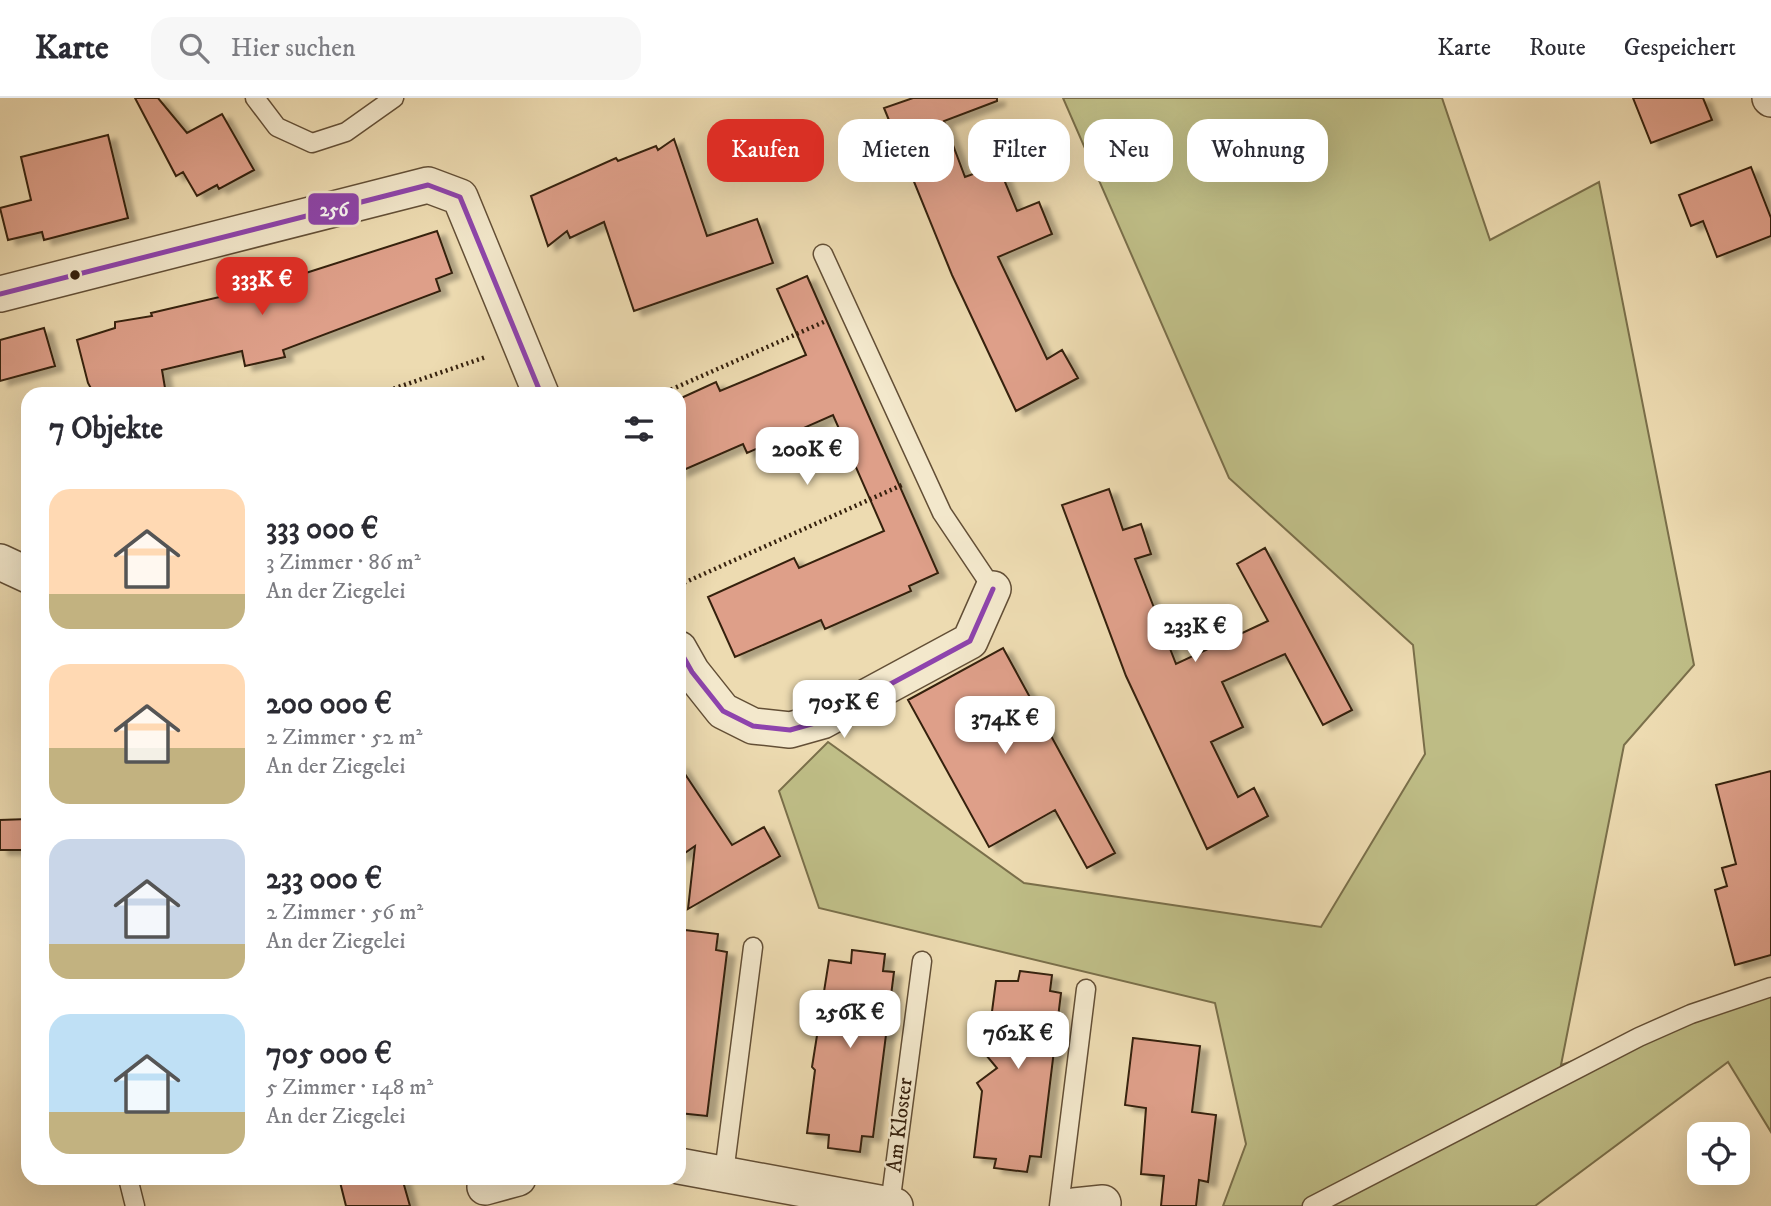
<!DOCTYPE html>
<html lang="de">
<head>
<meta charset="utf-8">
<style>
	body { margin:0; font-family:"IM FELL DW Pica",serif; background:#f7f7f7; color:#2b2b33; height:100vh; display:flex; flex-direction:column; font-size:26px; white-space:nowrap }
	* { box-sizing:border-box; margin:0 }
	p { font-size:23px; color:#7c7c81 }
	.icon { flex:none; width:38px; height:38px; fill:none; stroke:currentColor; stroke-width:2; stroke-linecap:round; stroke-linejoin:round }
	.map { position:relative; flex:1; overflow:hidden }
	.sheet { position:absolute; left:21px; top:289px; width:665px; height:798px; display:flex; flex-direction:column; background:#fff; border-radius:21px; box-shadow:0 7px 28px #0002 }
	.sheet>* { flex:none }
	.banner { position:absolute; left:707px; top:21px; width:665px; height:63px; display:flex; gap:14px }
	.fabs { position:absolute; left:1687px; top:1024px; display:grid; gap:14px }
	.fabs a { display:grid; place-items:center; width:63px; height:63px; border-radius:14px; background:#fff; box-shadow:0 7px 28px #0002; font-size:35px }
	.price { position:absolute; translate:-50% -60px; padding:0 16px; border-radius:14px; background:#fff; color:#222; font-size:23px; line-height:46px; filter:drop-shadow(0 2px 4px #0008) }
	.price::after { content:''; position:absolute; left:50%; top:42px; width:21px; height:16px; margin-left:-10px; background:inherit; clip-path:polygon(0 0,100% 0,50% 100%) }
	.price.on { background:#d93025; color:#fff }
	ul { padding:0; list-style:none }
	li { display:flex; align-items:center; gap:21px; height:175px; padding:0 28px }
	li span { display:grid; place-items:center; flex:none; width:196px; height:140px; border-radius:21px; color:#555 }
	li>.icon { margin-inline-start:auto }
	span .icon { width:84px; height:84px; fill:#fffc; stroke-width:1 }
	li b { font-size:30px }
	h2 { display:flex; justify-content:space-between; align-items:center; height:84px; padding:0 28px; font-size:30px }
	.pill { padding:0 24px; border-radius:21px; background:#fff; box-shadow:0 7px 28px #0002; font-size:24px; line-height:63px }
	.pill.on { background:#d93025; color:#fff }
	header { display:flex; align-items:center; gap:42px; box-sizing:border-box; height:98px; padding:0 35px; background:#fff; border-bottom:2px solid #e1e1e2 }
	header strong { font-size:33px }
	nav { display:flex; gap:38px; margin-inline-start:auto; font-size:24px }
	.search { width:490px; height:63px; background:#f7f7f7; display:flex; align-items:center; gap:18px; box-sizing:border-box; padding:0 24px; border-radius:21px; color:#7c7c81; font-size:26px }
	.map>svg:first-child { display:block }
	.green { fill:#bfbe87; stroke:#7a6f4a; stroke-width:2 }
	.building { fill:#de9f89; stroke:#35200d; stroke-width:2; filter:url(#shadow) }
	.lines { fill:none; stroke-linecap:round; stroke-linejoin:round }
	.lane-casing { stroke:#634f36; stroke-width:21 }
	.street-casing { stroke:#634f36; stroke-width:38 }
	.path { stroke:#35200d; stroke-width:4.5; stroke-dasharray:2 3.5; stroke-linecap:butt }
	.lane { stroke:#f3e8cc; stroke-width:18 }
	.street { stroke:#f3e8cc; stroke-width:35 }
	.bus-1-casing { stroke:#f3e8cc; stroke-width:10 }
	.bus-1 { stroke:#8e44ad; stroke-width:5 }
	.bus-dot { fill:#35200d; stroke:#f3e8cc; stroke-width:2.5 }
	.labels { text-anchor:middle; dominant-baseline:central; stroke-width:5; stroke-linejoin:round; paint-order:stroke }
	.street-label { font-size:21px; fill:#35200d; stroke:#f3e8cc }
	.line-badge { stroke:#f3e8cc; stroke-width:2.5 }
	.badge-label { font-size:19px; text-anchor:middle; font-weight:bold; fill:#fff }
</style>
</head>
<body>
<header>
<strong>Karte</strong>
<div class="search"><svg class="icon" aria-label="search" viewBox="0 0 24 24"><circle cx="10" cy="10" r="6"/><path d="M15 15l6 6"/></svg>Hier suchen</div>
<nav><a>Karte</a><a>Route</a><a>Gespeichert</a></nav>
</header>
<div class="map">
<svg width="1771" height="1108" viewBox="0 0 1771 1108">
	<defs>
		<filter id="shadow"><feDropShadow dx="8" dy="4.5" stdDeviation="2" flood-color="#0004"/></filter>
	</defs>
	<rect width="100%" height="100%" fill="#eddbb1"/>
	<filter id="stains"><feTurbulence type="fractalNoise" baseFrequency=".00286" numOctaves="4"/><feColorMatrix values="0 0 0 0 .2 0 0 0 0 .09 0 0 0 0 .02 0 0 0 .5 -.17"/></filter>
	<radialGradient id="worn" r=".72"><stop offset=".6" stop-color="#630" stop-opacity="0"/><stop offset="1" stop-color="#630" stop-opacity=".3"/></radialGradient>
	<path class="green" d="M 1063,0 L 1442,0 L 1490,142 L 1599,84 L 1694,567 L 1624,647 L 1561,967 L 1771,897 L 1771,1034 L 1728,964 L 1535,1108 L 1223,1108 L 1246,1046 L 1215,905 L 819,810 L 779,693 L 828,644 L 1024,785 L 1321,829 L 1425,656 L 1413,547 L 1229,380 Z"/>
	<path class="building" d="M 135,0 L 158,0 L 187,35 L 222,16 L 254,72 L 219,91 L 217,87 L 197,98 L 183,74 L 176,78 Z
		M 913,0 L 997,0 L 997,3 L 944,23 L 965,79 L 998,67 L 1017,113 L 1039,104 L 1052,136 L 998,159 L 1047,261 L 1062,252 L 1078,280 L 1016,313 L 952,177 L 884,10 Z
		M 1633,0 L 1703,0 L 1712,22 L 1651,45 Z
		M 108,37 L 128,120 L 44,142 L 42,134 L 8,142 L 0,110 L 31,102 L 21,59 Z
		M 674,41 L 707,138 L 757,121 L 773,165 L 634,213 L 604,124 L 570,140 L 567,133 L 548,148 L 531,98 L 616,60 L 618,63 L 656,48 L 658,52 Z
		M 1751,69 L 1771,120 L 1771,138 L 1717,159 L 1703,123 L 1691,128 L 1679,97 Z
		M 437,133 L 452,175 L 436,181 L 440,193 L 283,252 L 285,259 L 245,268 L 242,253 L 162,272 L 166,296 L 94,296 L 88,285 L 77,242 L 115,230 L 115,224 L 152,218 L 151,215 L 262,189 Z
		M 807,178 L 938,475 L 909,488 L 911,493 L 825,531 L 821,522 L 735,559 L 708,499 L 794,460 L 799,470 L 884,433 L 833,317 L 747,355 L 743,346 L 679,374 L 679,301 L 716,284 L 720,293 L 806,257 L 777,191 Z
		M 44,230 L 55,268 L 0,283 L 0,242 Z
		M 1109,391 L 1123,432 L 1141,426 L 1151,456 L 1135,461 L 1176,566 L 1268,523 L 1237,466 L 1265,450 L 1352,612 L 1323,627 L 1285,556 L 1222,584 L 1243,629 L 1211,644 L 1238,699 L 1254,690 L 1268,718 L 1207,751 L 1126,578 L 1062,407 Z
		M 1003,550 L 1115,755 L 1087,770 L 1055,712 L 989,749 L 908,602 Z
		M 679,667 L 732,747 L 764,729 L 780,758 L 688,811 L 695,748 L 679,759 Z
		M 1771,673 L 1771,857 L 1735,867 L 1715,792 L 1727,788 L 1722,770 L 1736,766 L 1716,687 Z
		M 28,721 L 28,752 L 0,752 L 0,722 Z
		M 685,832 L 718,836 L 716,852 L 727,854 L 707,1018 L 679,1015 L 679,848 L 683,848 Z
		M 852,852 L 885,856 L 883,873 L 894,874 L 873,1039 L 862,1038 L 860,1054 L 828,1050 L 829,1037 L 807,1035 L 815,972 L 812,969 L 829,862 L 851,865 Z
		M 1020,873 L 1052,877 L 1050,893 L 1061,895 L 1041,1059 L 1030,1058 L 1027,1074 L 994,1070 L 996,1061 L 974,1059 L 982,993 L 977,985 L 997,970 L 981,951 L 988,944 L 996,883 L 1018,883 Z
		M 1133,940 L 1200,948 L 1192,1014 L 1216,1017 L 1208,1084 L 1199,1082 L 1196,1108 L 1161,1108 L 1164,1078 L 1141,1076 L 1146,1010 L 1125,1007 Z
		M 339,1080 L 402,1080 L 410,1108 L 346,1108 Z"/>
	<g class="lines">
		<g class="lane-casing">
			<path id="lane" d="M 255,0 L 277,29 L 312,45 L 346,34 L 394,0
				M 823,156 L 942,415 L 993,491
				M 724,1075 L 753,849
				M 128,1080 L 135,1108
				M 890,1107 L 922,863
				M 1059,1108 L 1086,891
				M 1312,1108 L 1639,939 L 1691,916 L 1771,889"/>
		</g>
		<g class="street-casing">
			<path id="street" d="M 1770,0 L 1771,1
				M 0,196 L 428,87 L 460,99 L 541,296
				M 0,464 L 28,477
				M 679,551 L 692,574 L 723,613 L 753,628 L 790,632 L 822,623 L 970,543 L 993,491
				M 679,1068 L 895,1108
				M 485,1089 L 518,1080
				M 1074,1108 L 1103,1105"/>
		</g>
		<path class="path" d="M 378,296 L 486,259
			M 661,296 L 826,223
			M 679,487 L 902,387"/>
		<use href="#lane" class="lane"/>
		<use href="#street" class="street"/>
		<g class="bus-1-casing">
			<path id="bus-1" d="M 0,196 L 428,87 L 460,99 L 541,296
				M 679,551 L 692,574 L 723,613 L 753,628 L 790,632 L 822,623 L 970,543 L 993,491"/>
		</g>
		<use href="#bus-1" class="bus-1"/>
	</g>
	<circle class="bus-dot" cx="75" cy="177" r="6"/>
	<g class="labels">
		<g class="street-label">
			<text transform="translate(900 1027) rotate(-83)">Am Kloster</text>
		</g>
	</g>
	<rect class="line-badge" x="307" y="94" width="53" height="34" rx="7" fill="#8e44ad"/>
	<g class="badge-label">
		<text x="334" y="118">256</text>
	</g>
	<rect width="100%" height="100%" filter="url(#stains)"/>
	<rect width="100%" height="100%" fill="url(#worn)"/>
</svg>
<div class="fabs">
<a><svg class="icon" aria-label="locate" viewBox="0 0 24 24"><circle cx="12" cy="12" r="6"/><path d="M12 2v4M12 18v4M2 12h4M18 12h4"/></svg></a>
</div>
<b class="price on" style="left:262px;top:219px">333K €</b>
<b class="price" style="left:807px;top:389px">200K €</b>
<b class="price" style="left:1195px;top:566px">233K €</b>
<b class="price" style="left:844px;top:642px">705K €</b>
<b class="price" style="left:1005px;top:658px">374K €</b>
<b class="price" style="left:850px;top:952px">256K €</b>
<b class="price" style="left:1018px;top:973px">762K €</b>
<div class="banner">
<a class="pill on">Kaufen</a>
<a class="pill">Mieten</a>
<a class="pill">Filter</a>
<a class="pill">Neu</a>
<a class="pill">Wohnung</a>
</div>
<section class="sheet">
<h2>7 Objekte<svg class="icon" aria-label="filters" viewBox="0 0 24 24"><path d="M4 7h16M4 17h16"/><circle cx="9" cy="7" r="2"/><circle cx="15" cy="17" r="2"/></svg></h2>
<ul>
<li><span style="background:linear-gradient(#ffd9b3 75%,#c2b280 0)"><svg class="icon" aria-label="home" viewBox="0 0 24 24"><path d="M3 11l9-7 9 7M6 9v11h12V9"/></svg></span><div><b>333 000 €</b><p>3 Zimmer · 86 m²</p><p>An der Ziegelei</p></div></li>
<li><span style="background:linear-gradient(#ffd9b3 60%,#c2b280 0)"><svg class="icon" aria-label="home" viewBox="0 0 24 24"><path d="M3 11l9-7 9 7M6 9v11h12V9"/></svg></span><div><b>200 000 €</b><p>2 Zimmer · 52 m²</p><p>An der Ziegelei</p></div></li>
<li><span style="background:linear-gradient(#c9d6e8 75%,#c2b280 0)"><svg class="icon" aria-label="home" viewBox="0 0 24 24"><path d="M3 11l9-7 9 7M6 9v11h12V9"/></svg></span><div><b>233 000 €</b><p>2 Zimmer · 56 m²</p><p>An der Ziegelei</p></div></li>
<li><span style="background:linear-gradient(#bfe0f5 70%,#c2b280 0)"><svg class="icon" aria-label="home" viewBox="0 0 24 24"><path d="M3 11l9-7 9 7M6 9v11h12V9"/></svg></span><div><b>705 000 €</b><p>5 Zimmer · 148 m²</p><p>An der Ziegelei</p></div></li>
</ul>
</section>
</div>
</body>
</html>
